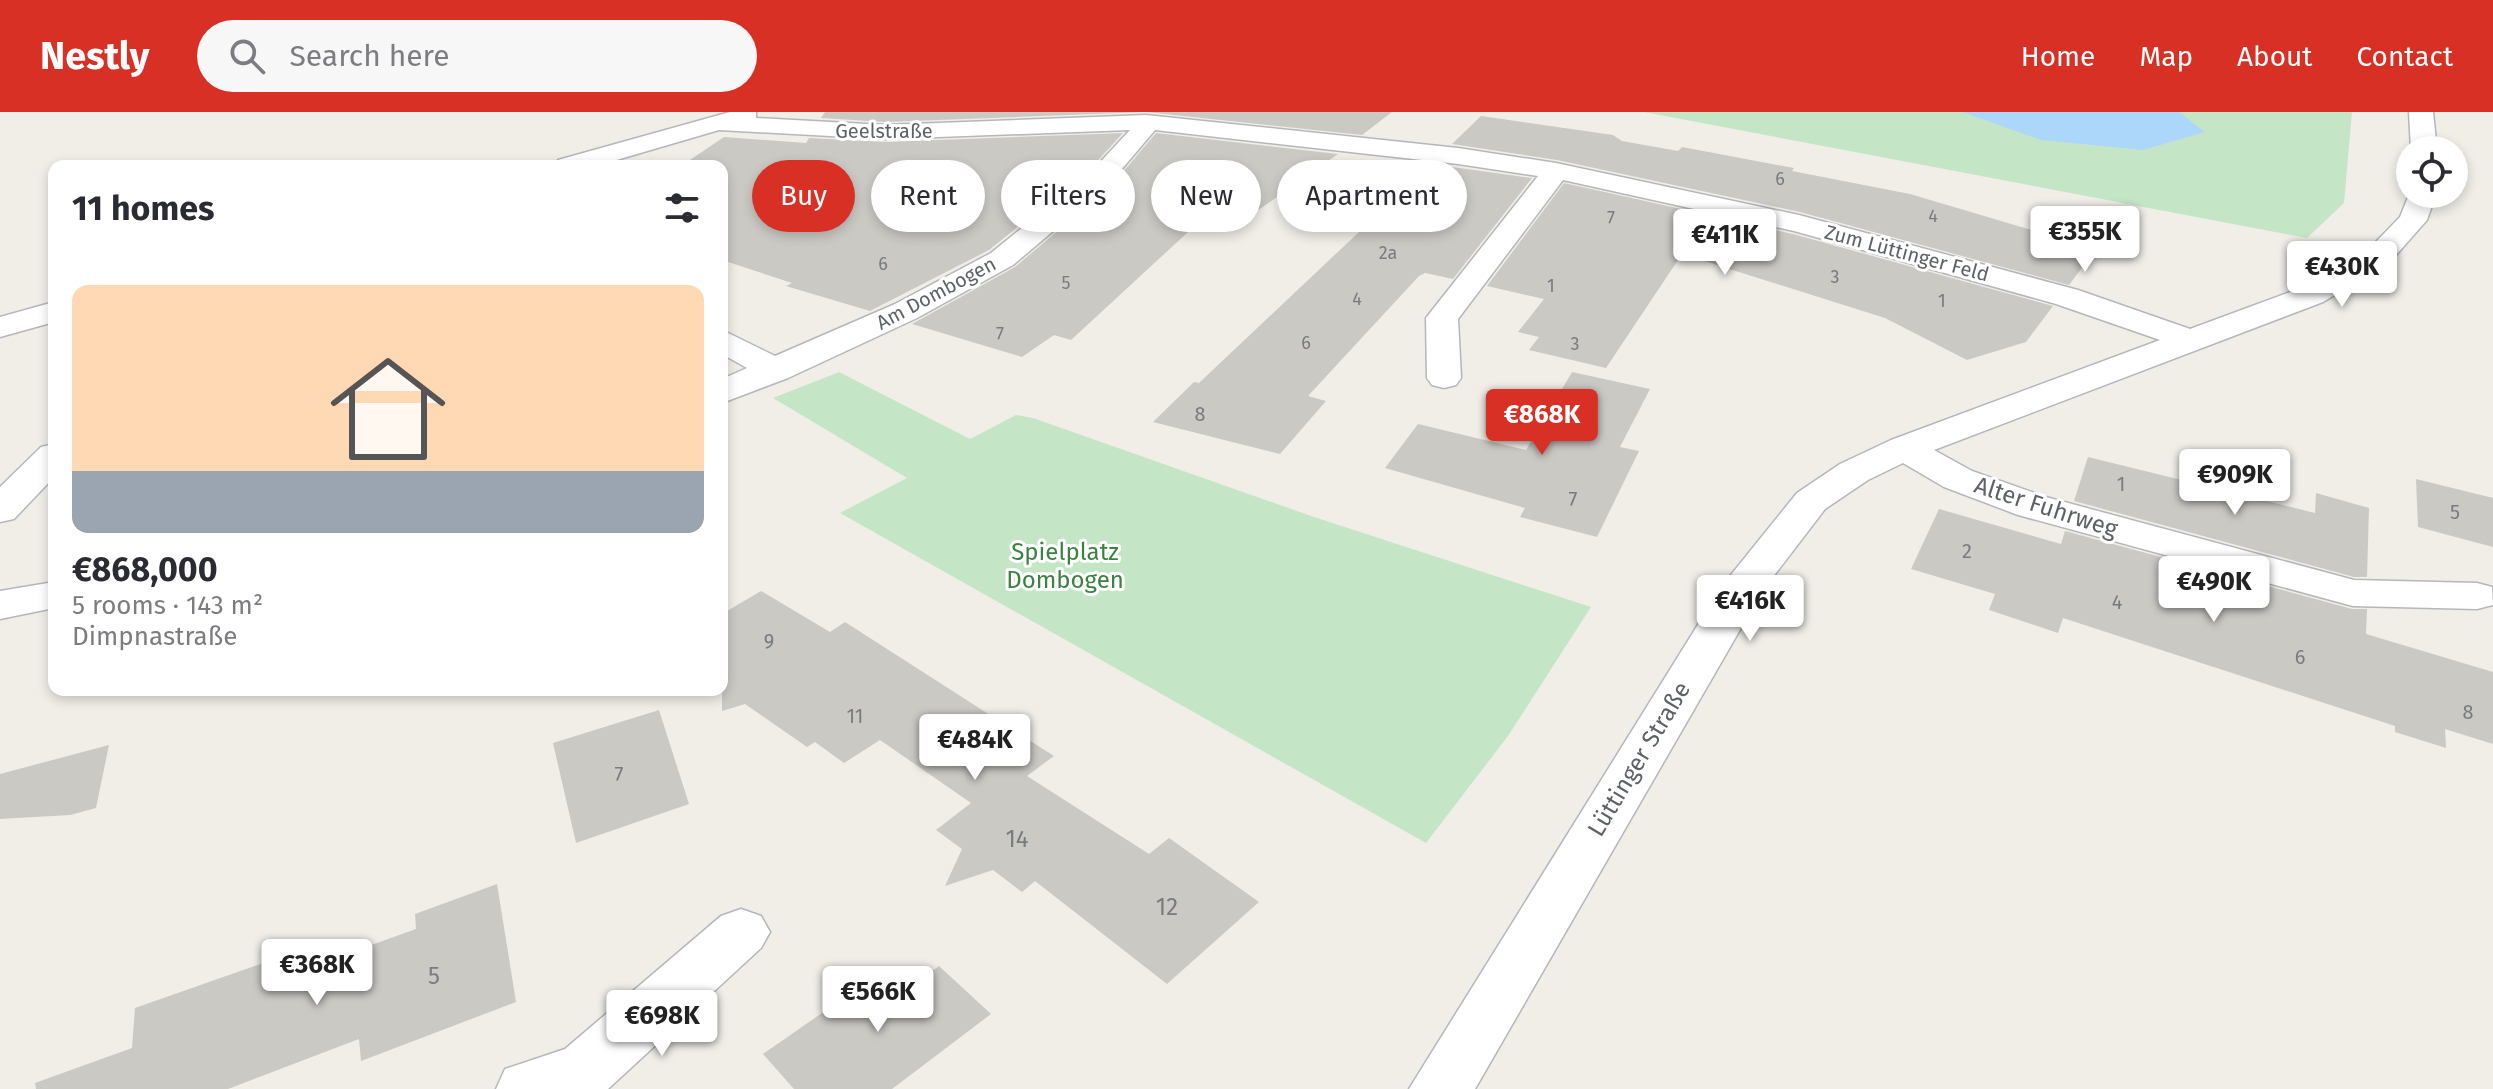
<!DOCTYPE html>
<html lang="en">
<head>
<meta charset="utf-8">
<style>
	body { margin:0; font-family:"Fira Sans",sans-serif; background:#f7f7f7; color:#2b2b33; height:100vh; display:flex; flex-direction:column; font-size:30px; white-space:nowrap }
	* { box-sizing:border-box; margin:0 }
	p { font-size:26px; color:#7c7c81 }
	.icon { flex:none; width:44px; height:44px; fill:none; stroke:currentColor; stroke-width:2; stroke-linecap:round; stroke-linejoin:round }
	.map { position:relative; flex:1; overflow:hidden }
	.side { position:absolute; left:48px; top:48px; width:680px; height:536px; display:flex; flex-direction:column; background:#fff; border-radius:16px; box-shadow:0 4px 12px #0003 }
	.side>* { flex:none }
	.hud { position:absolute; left:752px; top:48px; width:760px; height:72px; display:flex; gap:16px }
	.controls { position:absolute; left:2396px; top:24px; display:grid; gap:16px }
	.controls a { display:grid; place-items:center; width:72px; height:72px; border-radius:50%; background:#fff; box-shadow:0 4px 12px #0003; font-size:40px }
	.price { position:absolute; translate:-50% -68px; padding:0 18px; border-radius:8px; background:#fff; color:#222; font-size:26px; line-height:52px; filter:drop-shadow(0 2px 4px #0008) }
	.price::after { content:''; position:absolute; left:50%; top:48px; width:24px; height:18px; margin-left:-12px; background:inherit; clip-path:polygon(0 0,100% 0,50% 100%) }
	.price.selected { background:#d93025; color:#fff }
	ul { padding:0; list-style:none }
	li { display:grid; align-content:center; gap:16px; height:424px; padding:0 24px }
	li span { display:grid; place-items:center; height:248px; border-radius:16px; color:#555 }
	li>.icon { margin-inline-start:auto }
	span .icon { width:144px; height:144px; fill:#fffc; stroke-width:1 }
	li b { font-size:34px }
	h2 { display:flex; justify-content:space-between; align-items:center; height:96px; padding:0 24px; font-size:34px }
	.tag { padding:0 28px; border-radius:36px; background:#fff; box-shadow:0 4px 12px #0003; font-size:28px; line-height:72px }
	.tag.selected { background:#d93025; color:#fff }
	header { display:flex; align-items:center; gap:48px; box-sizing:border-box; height:112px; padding:0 40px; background:#d93025; color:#fff }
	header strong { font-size:38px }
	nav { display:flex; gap:44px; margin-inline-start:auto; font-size:28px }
	.search { width:560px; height:72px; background:#f7f7f7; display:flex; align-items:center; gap:20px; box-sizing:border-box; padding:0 28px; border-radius:44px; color:#7c7c81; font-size:30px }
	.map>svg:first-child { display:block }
	.green { fill:#c5e6c6 }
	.water { fill:#acd7fb }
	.building { fill:#cbc9c4 }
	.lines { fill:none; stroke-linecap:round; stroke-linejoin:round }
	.minor-casing { stroke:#b4b7bb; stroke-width:3 }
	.minor { fill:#fff; fill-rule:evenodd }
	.labels { text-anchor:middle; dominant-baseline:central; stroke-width:6; stroke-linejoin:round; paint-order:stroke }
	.far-number-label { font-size:18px; fill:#797c7e }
	.far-street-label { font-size:20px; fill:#5e6266; stroke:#fff }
	.number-label { font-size:20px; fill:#797c7e }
	.street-label { font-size:24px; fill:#5e6266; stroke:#fff }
	.park-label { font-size:24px; fill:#39823f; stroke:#fff }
	.near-number-label { font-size:24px; fill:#797c7e }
</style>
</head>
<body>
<header>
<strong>Nestly</strong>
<div class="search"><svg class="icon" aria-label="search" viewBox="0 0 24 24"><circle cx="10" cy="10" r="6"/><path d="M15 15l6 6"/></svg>Search here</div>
<nav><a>Home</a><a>Map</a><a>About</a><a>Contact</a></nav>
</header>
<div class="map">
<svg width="2493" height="977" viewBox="0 0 2493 977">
	<rect width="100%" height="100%" fill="#f0eee7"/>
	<path class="green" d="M 1644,0 L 2352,0 L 2344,91 L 2307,126 Z
		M 839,260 L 970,327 L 1016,303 L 1033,306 L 1314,405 L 1591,495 L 1508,624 L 1426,731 L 840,401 L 907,366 L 773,286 Z"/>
	<path class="water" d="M 1962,0 L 2179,0 L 2205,20 L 2143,38 L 2041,28 Z"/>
	<path class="building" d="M 825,0 L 1146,0 L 885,10 L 821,6 Z
		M 1146,0 L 1392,0 L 1362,23 Z
		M 1481,4 L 1613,23 L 1622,29 L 1678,39 L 1682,35 L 1794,56 L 1792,59 L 1910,82 L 2096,137 L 2069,173 L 1800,100 L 1557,48 L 1452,32 Z
		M 1123,21 L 1090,57 L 989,138 L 870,199 L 786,174 L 792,171 L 722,148 L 722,54 L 681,54 L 724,25 L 806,31 L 809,26 L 885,30 Z
		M 1156,21 L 1338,42 L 1250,104 L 1213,97 L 1071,228 L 1054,223 L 1022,245 L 912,212 L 1015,155 L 1112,73 Z
		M 1431,52 L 1532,66 L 1453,167 L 1425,161 L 1419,164 L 1308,284 L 1326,289 L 1280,342 L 1153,310 L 1194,270 L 1199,271 Z
		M 1564,71 L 1793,122 L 2053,194 L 2026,230 L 1967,248 L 1885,206 L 1682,142 L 1606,256 L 1529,238 L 1539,225 L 1518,220 L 1544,187 L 1487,174 Z
		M 1572,260 L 1650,277 L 1620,335 L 1639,339 L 1597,425 L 1520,405 L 1525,396 L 1385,356 L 1418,312 L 1526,338 Z
		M 2088,345 L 2315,401 L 2316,381 L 2369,396 L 2367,465 L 2354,465 L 2074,389 Z
		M 2416,367 L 2493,386 L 2493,435 L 2418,415 Z
		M 1939,397 L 2061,432 L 2065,419 L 2352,497 L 2367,497 L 2366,522 L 2493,560 L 2493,632 L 2445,617 L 2446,636 L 2395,620 L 2395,614 L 2063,506 L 2058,521 L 1989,498 L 1995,482 L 1911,457 Z
		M 761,479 L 830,520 L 845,510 L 1054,644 L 1027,664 L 1149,742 L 1169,726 L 1259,790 L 1167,872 L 1035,769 L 1022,780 L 993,758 L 945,774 L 962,737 L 936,718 L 971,691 L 880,628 L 844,651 L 815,630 L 807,635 L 745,592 L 722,599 L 722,502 Z
		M 659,598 L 689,692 L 576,731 L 553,631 Z
		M 109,633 L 96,696 L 70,703 L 0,707 L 0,662 Z
		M 497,772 L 516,890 L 361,949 L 359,927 L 228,977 L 36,977 L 35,971 L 132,936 L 135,896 L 266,850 L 265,871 L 416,817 L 415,802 Z
		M 939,854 L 991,902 L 892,977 L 794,977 L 763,942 L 888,855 L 909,876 Z"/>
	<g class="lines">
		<g class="minor-casing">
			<path id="minor" d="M 730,0 L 756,0 L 756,6 L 885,13 L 1146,3 L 1458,36 L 1556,51 L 1799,103 L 2078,178 L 2190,217 L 2301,176 L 2368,138 L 2400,105 L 2410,80 L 2436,82 L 2427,108 L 2390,150 L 2323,190 L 1934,338 L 1972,359 L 2046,385 L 2354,468 L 2477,471 L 2492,475 L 2493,493 L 2477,497 L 2353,494 L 2338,490 L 2018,403 L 1944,375 L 1903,351 L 1868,368 L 1825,397 L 1763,478 L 1475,977 L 1409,977 L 1722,474 L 1797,381 L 1840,352 L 1891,328 L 2160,228 L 2056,192 L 1794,119 L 1563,68 L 1458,207 L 1461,266 L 1456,273 L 1444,276 L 1432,273 L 1427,266 L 1426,206 L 1538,64 L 1458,52 L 1155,18 L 1110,71 L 1013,153 L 917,206 L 788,266 L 722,291 L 722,267 L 747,256 L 722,242 L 722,218 L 775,244 L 895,192 L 991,141 L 1092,59 L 1130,18 L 885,27 L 719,18 L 596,54 L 554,54 L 558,48 Z
				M 2409,0 L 2433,0 L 2437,38 L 2411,38 Z
				M 54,190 L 54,210 L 0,225 L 0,205 Z
				M 54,332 L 54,365 L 14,407 L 0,410 L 0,375 L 41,335 Z
				M 54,470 L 54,496 L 0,507 L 0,479 Z
				M 741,797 L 761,804 L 770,820 L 761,836 L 608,977 L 496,977 L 505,957 L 565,937 L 721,804 Z"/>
		</g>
		<use href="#minor" class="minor"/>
	</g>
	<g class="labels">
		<g class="far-number-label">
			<text x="1780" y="67">6</text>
			<text x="1933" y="104">4</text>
			<text x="1611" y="106">7</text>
			<text x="1388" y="141">2a</text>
			<text x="883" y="152">6</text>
			<text x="1835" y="165">3</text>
			<text x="1066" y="171">5</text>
			<text x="1551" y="174">1</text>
			<text x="1357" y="187">4</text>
			<text x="1942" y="189">1</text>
			<text x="1000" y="222">7</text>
			<text x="1306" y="231">6</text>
			<text x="1575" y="232">3</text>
		</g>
		<g class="far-street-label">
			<text x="884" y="19">Geelstraße</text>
			<text transform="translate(1907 141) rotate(15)">Zum Lüttinger Feld</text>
			<text transform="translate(936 181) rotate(-28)">Am Dombogen</text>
		</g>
		<g class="number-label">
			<text x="1200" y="302">8</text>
			<text x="2121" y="372">1</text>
			<text x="1573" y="387">7</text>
			<text x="2455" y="400">5</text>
			<text x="1967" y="439">2</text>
			<text x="2117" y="490">4</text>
			<text x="769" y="529">9</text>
			<text x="2300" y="545">6</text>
			<text x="2468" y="600">8</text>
			<text x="855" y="604">11</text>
			<text x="619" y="662">7</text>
		</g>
		<g class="street-label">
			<text transform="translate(2046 395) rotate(18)">Alter Fuhrweg</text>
			<text transform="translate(1639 647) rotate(-59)">Lüttinger Straße</text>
		</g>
		<g class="park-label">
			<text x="1065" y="440">Spielplatz<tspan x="1065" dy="28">Dombogen</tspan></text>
		</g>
		<g class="near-number-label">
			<text x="1017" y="727">14</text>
			<text x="1167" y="795">12</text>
			<text x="434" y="864">5</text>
		</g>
	</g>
</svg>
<div class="controls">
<a><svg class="icon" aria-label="locate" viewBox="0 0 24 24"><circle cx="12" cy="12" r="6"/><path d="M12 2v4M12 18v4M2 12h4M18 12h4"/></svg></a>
</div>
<b class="price" style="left:2085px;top:162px">€355K</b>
<b class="price" style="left:1725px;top:165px">€411K</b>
<b class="price" style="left:2342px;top:197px">€430K</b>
<b class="price selected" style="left:1542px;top:345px">€868K</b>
<b class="price" style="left:2235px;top:405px">€909K</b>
<b class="price" style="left:2214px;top:512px">€490K</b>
<b class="price" style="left:1750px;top:531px">€416K</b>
<b class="price" style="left:975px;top:670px">€484K</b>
<b class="price" style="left:317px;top:895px">€368K</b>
<b class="price" style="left:878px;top:922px">€566K</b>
<b class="price" style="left:662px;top:946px">€698K</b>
<div class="hud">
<a class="tag selected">Buy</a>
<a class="tag">Rent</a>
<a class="tag">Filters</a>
<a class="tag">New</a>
<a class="tag">Apartment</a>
</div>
<section class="side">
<h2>11 homes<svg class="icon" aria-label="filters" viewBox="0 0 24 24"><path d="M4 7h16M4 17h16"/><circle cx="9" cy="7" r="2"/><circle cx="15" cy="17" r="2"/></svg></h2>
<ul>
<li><span style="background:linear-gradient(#ffd9b3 75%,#9aa5b1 0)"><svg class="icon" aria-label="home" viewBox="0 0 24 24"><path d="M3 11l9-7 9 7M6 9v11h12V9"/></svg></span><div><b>€868,000</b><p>5 rooms · 143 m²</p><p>Dimpnastraße</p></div></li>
</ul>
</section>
</div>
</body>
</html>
